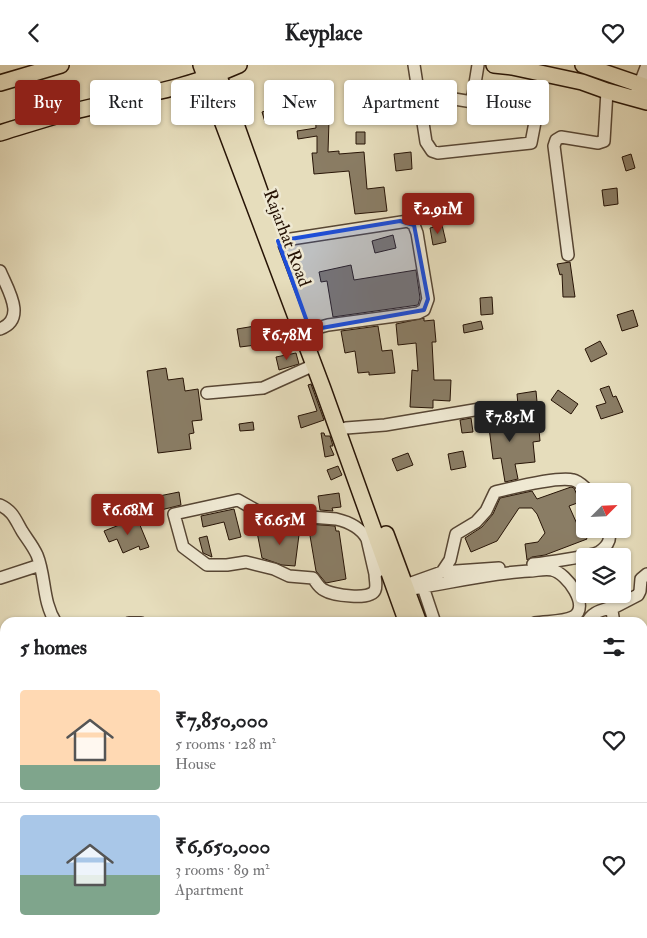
<!DOCTYPE html>
<html lang="en">
<head>
<meta charset="utf-8">
<style>
	body { margin:0; font-family:"IM FELL Double Pica",serif; background:#f2f2f2; color:#202124; height:100vh; display:flex; flex-direction:column; font-size:19px; white-space:nowrap }
	* { box-sizing:border-box; margin:0 }
	p { font-size:16px; color:#757577 }
	.icon { flex:none; width:28px; height:28px; fill:none; stroke:currentColor; stroke-width:2; stroke-linecap:round; stroke-linejoin:round }
	.map { position:relative; flex:1; overflow:hidden }
	.side { position:absolute; left:0px; top:552px; width:648px; height:321px; display:flex; flex-direction:column; background:#fff; border-radius:15px 15px 0 0; box-shadow:0 1px 4px #0004 }
	.side>* { flex:none }
	.top-card { position:absolute; left:15px; top:15px; width:618px; height:45px; display:flex; gap:10px }
	.needle { width:32px; rotate:66deg }
	.buttons { position:absolute; left:576px; top:418px; display:grid; gap:10px }
	.buttons a { display:grid; place-items:center; width:55px; height:55px; border-radius:5px; background:#fff; box-shadow:0 1px 4px #0004; font-size:25px }
	.price { position:absolute; translate:-50% -42px; padding:0 11px; border-radius:5px; background:#8f2418; color:#fff; font-size:16px; line-height:32px; filter:drop-shadow(0 1px 2px #0008) }
	.price::after { content:''; position:absolute; left:50%; top:30px; width:15px; height:11px; margin-left:-8px; background:inherit; clip-path:polygon(0 0,100% 0,50% 100%) }
	.price.selected { background:#222; color:#fff }
	ul { padding:0; list-style:none }
	li { display:flex; align-items:center; gap:15px; height:125px; padding:0 20px }
	li+li { border-top:1px solid #e0e0e0 }
	li span { display:grid; place-items:center; flex:none; width:140px; height:100px; border-radius:5px; color:#555 }
	li>.icon { margin-inline-start:auto }
	span .icon { width:60px; height:60px; fill:#fffc; stroke-width:1 }
	li b { font-size:21px }
	h2 { display:flex; justify-content:space-between; align-items:center; height:60px; padding:0 20px; font-size:21px }
	.pill { padding:0 18px; border-radius:5px; background:#fff; box-shadow:0 1px 4px #0004; font-size:18px; line-height:45px }
	.pill.selected { background:#8f2418; color:#fff }
	header { display:flex; justify-content:space-between; align-items:center; height:65px; padding:0 20px; background:#fff; font-size:22px; font-weight:700 }
	.map>svg:first-child { display:block }
	.building { fill:#8a7d65; stroke:#271406 }
	.lines { fill:none; stroke-linecap:round; stroke-linejoin:round }
	.minor-casing { stroke:#574634; stroke-width:14 }
	.major-casing { stroke:#271406; stroke-width:18 }
	.minor { stroke:#efe9d3; stroke-width:11 }
	.major { stroke:#e6ddbc; stroke-width:15 }
	.marked { fill:#1d4ed8; fill-opacity:0.2; stroke:#1d4ed8; stroke-width:4; stroke-linejoin:round }
	.labels { text-anchor:middle; dominant-baseline:central; stroke-width:5; stroke-linejoin:round; paint-order:stroke }
	.street-label { font-size:18px; fill:#271406; stroke:#efe9d3 }
</style>
</head>
<body>
<header><svg class="icon" aria-label="back" viewBox="0 0 24 24"><path d="M15 5l-7 7 7 7"/></svg>Keyplace<svg class="icon" aria-label="heart" viewBox="0 0 24 24"><path d="M12 20l-8-8c-3-5 5-10 8-4 3-6 11-1 8 4z"/></svg></header>
<div class="map">
<svg width="647" height="873" viewBox="0 0 647 873">
	<rect width="100%" height="100%" fill="#e6ddbc"/>
	<filter id="stains"><feTurbulence type="fractalNoise" baseFrequency=".004" numOctaves="4"/><feColorMatrix values="0 0 0 0 .2 0 0 0 0 .09 0 0 0 0 .02 0 0 0 .5 -.17"/></filter>
	<radialGradient id="worn" r=".72"><stop offset=".6" stop-color="#630" stop-opacity="0"/><stop offset="1" stop-color="#630" stop-opacity=".3"/></radialGradient>
	<path class="building" d="M 314,24 L 330,24 L 328,87 L 339,86 L 339,89 L 364,87 L 367,124 L 384,122 L 387,146 L 355,149 L 349,106 L 314,109 L 312,88 L 317,88 L 317,71 L 298,74 L 297,66 L 316,63 Z
		M 277,42 L 280,52 L 265,57 L 262,47 Z
		M 356,67 L 365,67 L 365,79 L 356,79 Z
		M 411,87 L 412,104 L 396,106 L 394,89 Z
		M 631,89 L 635,103 L 626,106 L 622,92 Z
		M 617,123 L 618,139 L 604,141 L 602,125 Z
		M 465,129 L 470,153 L 453,155 L 451,142 L 454,142 L 452,132 Z
		M 442,160 L 446,177 L 433,180 L 430,163 Z
		M 393,170 L 396,183 L 375,188 L 372,176 Z
		M 570,197 L 575,232 L 563,232 L 562,209 L 560,210 L 557,199 Z
		M 351,200 L 354,215 L 416,205 L 420,233 L 418,240 L 333,252 L 327,216 L 321,217 L 319,207 Z
		M 492,232 L 493,249 L 481,250 L 480,233 Z
		M 633,245 L 638,261 L 622,266 L 617,250 Z
		M 424,253 L 424,256 L 434,255 L 436,277 L 432,277 L 434,315 L 451,315 L 450,336 L 433,335 L 433,343 L 410,342 L 412,305 L 418,306 L 416,278 L 398,280 L 396,259 Z
		M 481,256 L 483,264 L 464,268 L 463,260 Z
		M 261,260 L 264,279 L 240,282 L 237,264 Z
		M 378,261 L 382,286 L 392,285 L 395,308 L 369,310 L 369,307 L 358,308 L 355,286 L 345,288 L 341,266 Z
		M 600,276 L 607,289 L 591,297 L 585,284 Z
		M 296,288 L 299,299 L 279,305 L 276,292 Z
		M 166,303 L 168,315 L 183,313 L 185,326 L 198,324 L 202,355 L 192,356 L 194,368 L 189,369 L 191,384 L 158,388 L 147,306 Z
		M 311,319 L 324,355 L 301,363 L 298,351 L 317,346 L 308,320 Z
		M 609,321 L 613,332 L 616,331 L 623,347 L 601,354 L 596,341 L 606,338 L 600,324 Z
		M 558,325 L 578,339 L 571,349 L 551,335 Z
		M 536,326 L 537,337 L 518,340 L 517,329 Z
		M 508,342 L 511,368 L 539,365 L 540,376 L 533,377 L 535,397 L 515,399 L 518,414 L 505,417 L 501,393 L 493,394 L 487,347 L 487,345 Z
		M 471,353 L 473,367 L 462,368 L 460,355 Z
		M 253,357 L 254,365 L 240,366 L 239,359 Z
		M 321,368 L 324,368 L 325,371 L 330,371 L 333,381 L 330,381 L 334,390 L 325,392 Z
		M 463,386 L 466,402 L 451,405 L 448,389 Z
		M 408,388 L 413,400 L 397,406 L 392,394 Z
		M 338,401 L 342,410 L 331,415 L 327,405 Z
		M 571,422 L 574,423 L 580,437 L 569,441 L 577,459 L 580,458 L 587,474 L 545,490 L 532,492 L 527,495 L 525,479 L 538,477 L 545,468 L 537,449 L 532,443 L 519,443 L 497,476 L 471,487 L 465,473 L 482,462 L 493,449 L 500,433 L 532,426 L 537,434 Z
		M 179,427 L 181,440 L 161,445 L 159,431 Z
		M 339,428 L 341,442 L 332,443 L 333,446 L 320,445 L 318,431 Z
		M 234,444 L 241,472 L 229,475 L 224,457 L 203,462 L 201,451 Z
		M 137,453 L 149,482 L 140,485 L 139,481 L 123,488 L 117,474 L 109,477 L 104,466 Z
		M 308,459 L 335,461 L 336,466 L 339,466 L 346,514 L 326,518 L 316,506 Z
		M 300,462 L 295,501 L 282,500 L 262,493 L 257,467 L 271,465 L 271,467 Z
		M 207,471 L 212,492 L 203,488 L 199,473 Z"/>
	<g class="lines">
		<g class="minor-casing">
			<path id="minor" d="M 414,0 L 426,77 L 432,86 L 438,88 L 531,78 L 536,52 L 533,47 L 418,28
				M 637,26 L 647,0
				M 472,37 L 478,0
				M 278,176 L 408,156 L 414,160 L 417,168 L 428,234 L 424,245 L 418,248 L 328,260 L 310,265
				M 568,190 L 554,81 L 556,75 L 561,72 L 598,78 L 604,76 L 607,26
				M 0,206 C 8,225 27,254 0,264
				M 207,328 L 263,323 L 314,300
				M 346,363 L 385,360 L 480,344
				M 0,440 C 13,446 15,454 22,466 C 27,474 33,481 37,490 C 46,512 42,536 56,558
				M 377,472 L 367,474 C 361,463 349,457 336,454 L 261,448 L 238,435 L 174,449 L 183,482 L 207,500 L 227,500 L 246,497 L 274,504 L 289,511 L 313,513 C 316,517 319,523 324,525 C 332,530 371,536 375,525 C 377,521 375,514 375,509 L 386,499
				M 367,474 L 375,509
				M 533,499 C 544,498 592,491 599,487 C 608,481 612,474 608,464
				M 442,507 L 499,503
				M 0,513 L 40,500
				M 400,522 L 442,507 L 450,495 L 456,469 L 476,457 L 486,446 L 495,427 C 511,423 558,411 573,415 C 579,416 585,423 589,426
				M 423,522 L 435,558
				M 411,524 C 450,518 490,508 529,506 C 536,506 545,503 552,505 C 567,508 591,542 573,552 C 563,557 546,556 535,558
				M 611,544 L 638,530 L 640,526 L 641,514 L 647,509
				M 129,558 L 141,558
				M 587,558 C 591,548 599,546 609,543 L 612,546 L 614,558
				M 0,599 L 5,597
				M 642,604 L 647,603
				M 0,724 L 5,722
				M 642,747 L 647,746
				M 642,804 L 647,803
				M 642,825 L 645,840 L 647,843
				M 188,869 L 189,873
				M 612,869 L 614,873
				M 257,873 L 272,869"/>
		</g>
		<g class="major-casing">
			<path id="major" d="M 201,0 L 323,324 L 407,558
				M 215,0 L 274,166
				M 494,0 L 512,2 L 582,17 L 607,26 L 647,37
				M 583,0 L 647,22
				M 0,18 L 61,0
				M 0,68 C 19,62 39,56 59,50 C 119,34 181,26 239,0
				M 386,469 L 419,558
				M 521,869 L 523,873"/>
		</g>
		<use href="#minor" class="minor"/>
		<use href="#major" class="major"/>
	</g>
	<path class="marked" d="M 400,156 L 414,160 L 428,234 L 424,245 L 310,265 L 278,176 Z"/>
	<g class="labels">
		<g class="street-label">
			<text transform="translate(287 173) rotate(69)">Rajarhat Road</text>
		</g>
	</g>
	<rect width="100%" height="100%" filter="url(#stains)"/>
	<rect width="100%" height="100%" fill="url(#worn)"/>
</svg>
<div class="buttons">
<a><svg class="needle" viewBox="-14 -14 28 28"><path d="M0-13l5 13h-10z" fill="#e53935"/><path d="M0 13l5-13h-10z" fill="#757577"/></svg></a>
<a><svg class="icon" aria-label="layers" viewBox="0 0 24 24"><path d="M12 4l9 5-9 5-9-5zM3 14l9 5 9-5"/></svg></a>
</div>
<b class="price" style="left:438px;top:170px">₹2.91M</b>
<b class="price" style="left:287px;top:296px">₹6.78M</b>
<b class="price selected" style="left:510px;top:378px">₹7.85M</b>
<b class="price" style="left:128px;top:471px">₹6.68M</b>
<b class="price" style="left:280px;top:481px">₹6.65M</b>
<div class="top-card">
<a class="pill selected">Buy</a>
<a class="pill">Rent</a>
<a class="pill">Filters</a>
<a class="pill">New</a>
<a class="pill">Apartment</a>
<a class="pill">House</a>
</div>
<section class="side">
<h2>5 homes<svg class="icon" aria-label="filters" viewBox="0 0 24 24"><path d="M4 7h16M4 17h16"/><circle cx="9" cy="7" r="2"/><circle cx="15" cy="17" r="2"/></svg></h2>
<ul>
<li><span style="background:linear-gradient(#ffd9b3 75%,#7fa58c 0)"><svg class="icon" aria-label="home" viewBox="0 0 24 24"><path d="M3 11l9-7 9 7M6 9v11h12V9"/></svg></span><div><b>₹7,850,000</b><p>5 rooms · 128 m²</p><p>House</p></div><svg class="icon" aria-label="heart" viewBox="0 0 24 24"><path d="M12 20l-8-8c-3-5 5-10 8-4 3-6 11-1 8 4z"/></svg></li>
<li><span style="background:linear-gradient(#a9c7e8 60%,#7fa58c 0)"><svg class="icon" aria-label="home" viewBox="0 0 24 24"><path d="M3 11l9-7 9 7M6 9v11h12V9"/></svg></span><div><b>₹6,650,000</b><p>3 rooms · 89 m²</p><p>Apartment</p></div><svg class="icon" aria-label="heart" viewBox="0 0 24 24"><path d="M12 20l-8-8c-3-5 5-10 8-4 3-6 11-1 8 4z"/></svg></li>
</ul>
</section>
</div>
</body>
</html>
